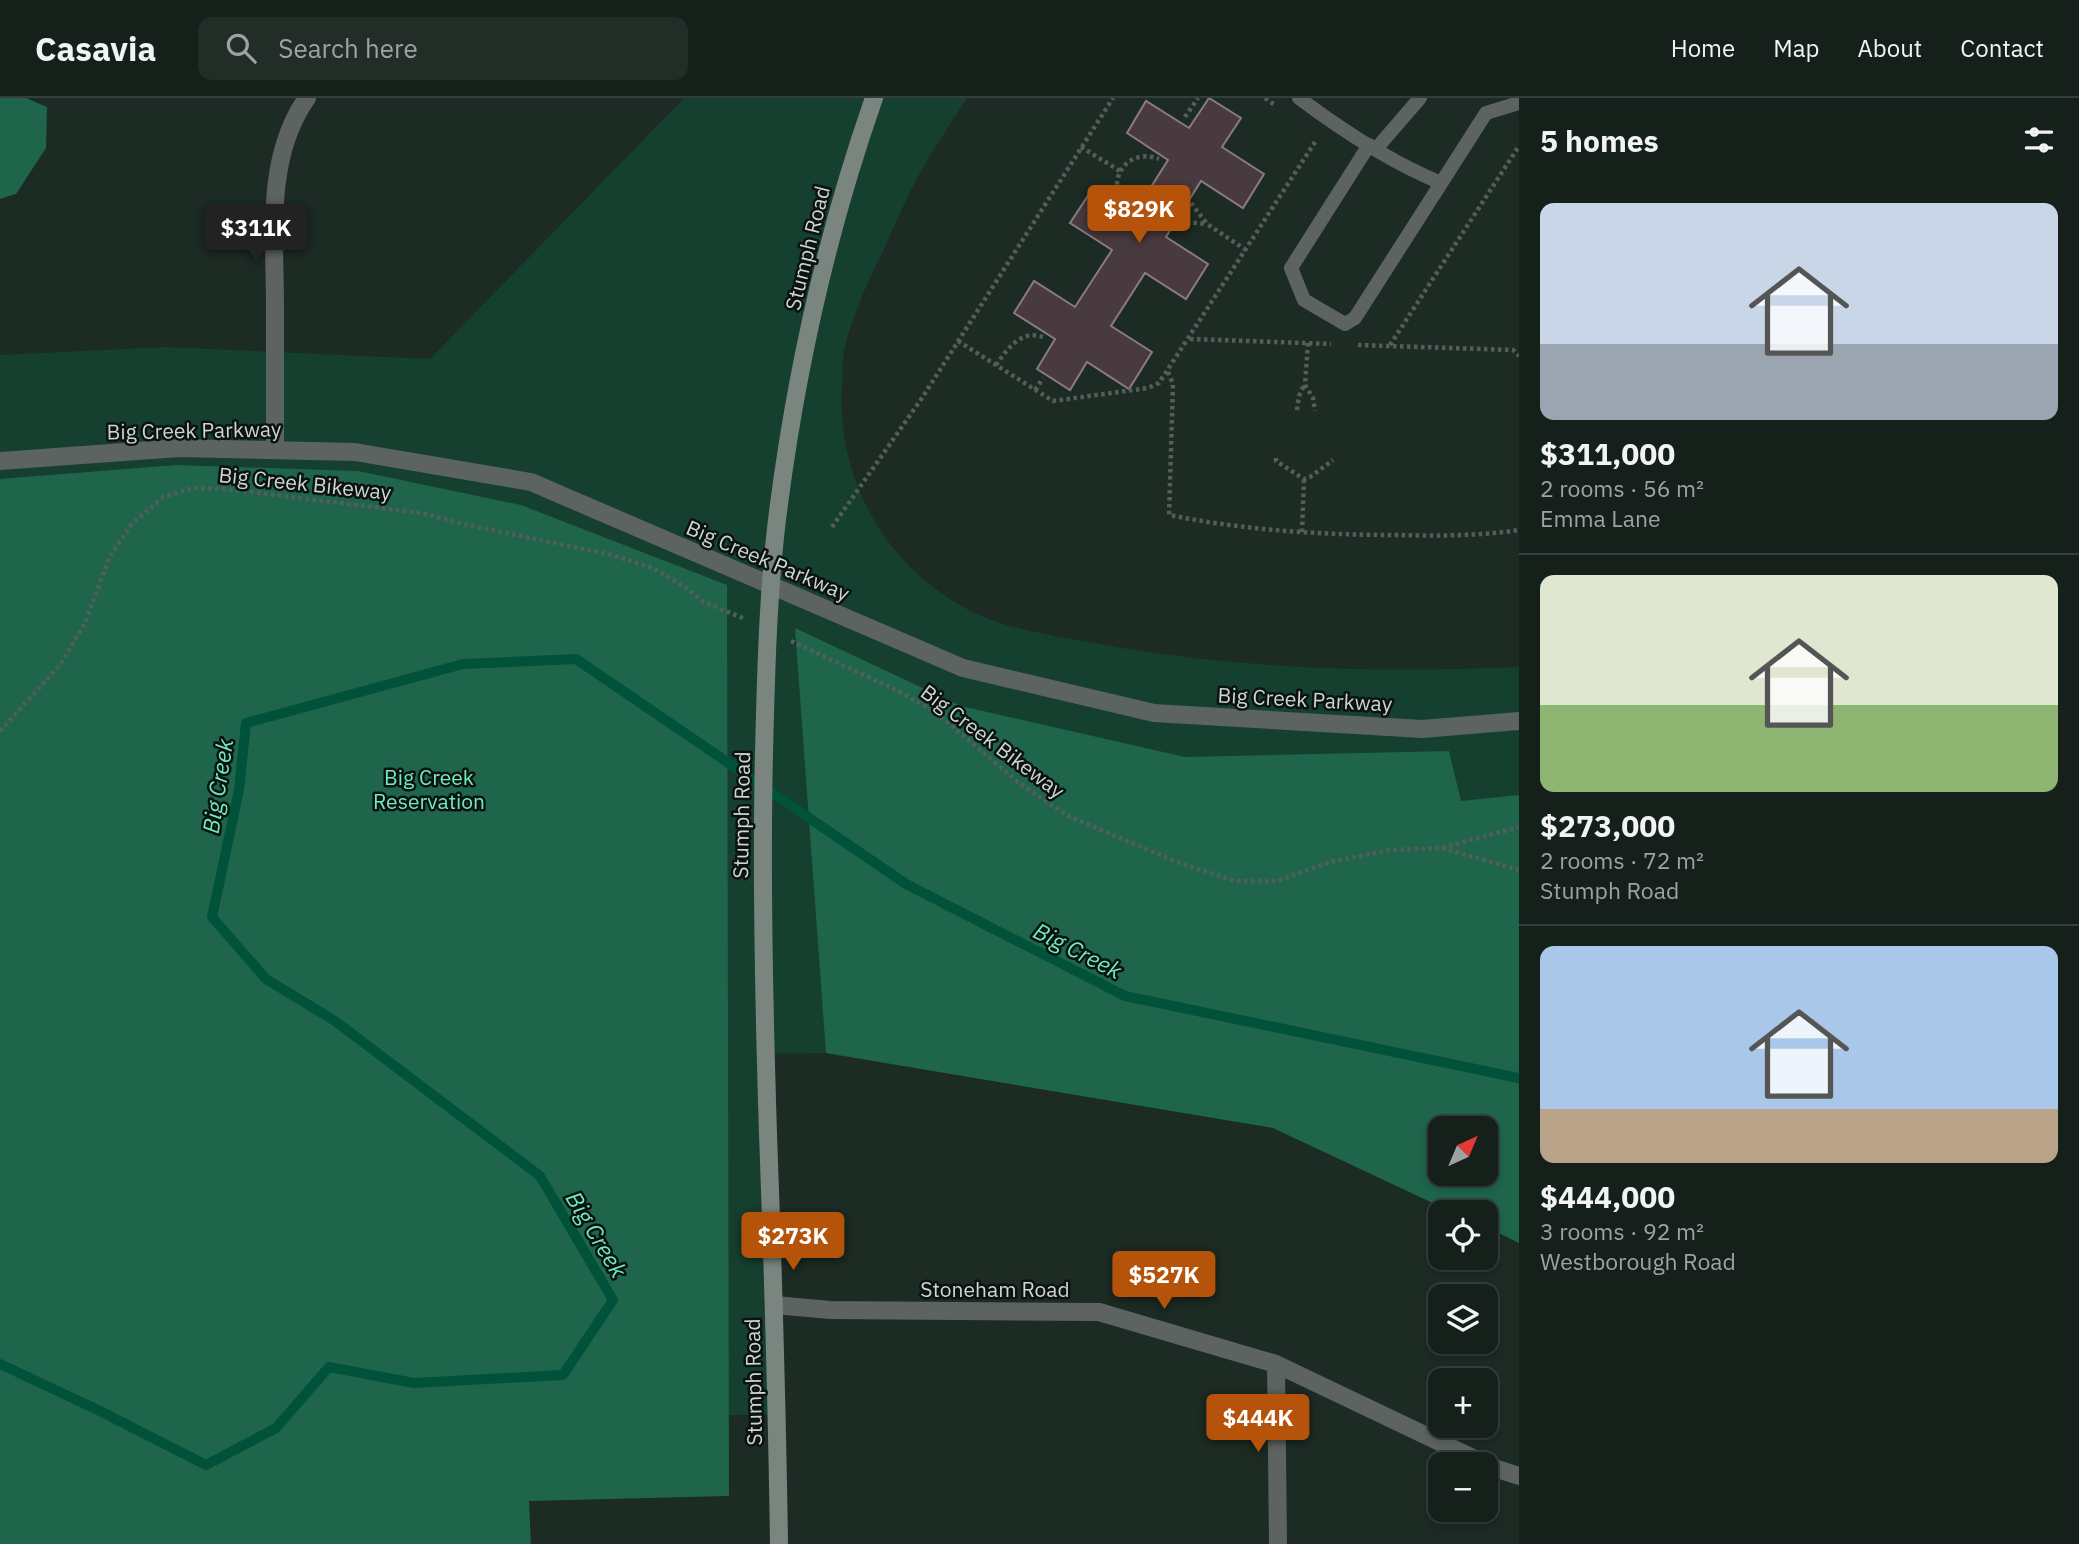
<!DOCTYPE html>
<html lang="en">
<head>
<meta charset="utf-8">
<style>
	body { margin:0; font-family:"IBM Plex Sans",sans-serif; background:#222d28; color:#f1f3f6; height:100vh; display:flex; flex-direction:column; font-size:26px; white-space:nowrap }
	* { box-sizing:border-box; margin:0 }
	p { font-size:23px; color:#9da3a3 }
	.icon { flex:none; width:38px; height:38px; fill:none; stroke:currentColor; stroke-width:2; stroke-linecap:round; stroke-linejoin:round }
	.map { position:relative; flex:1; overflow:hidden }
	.panel { display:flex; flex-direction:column; background:#15201b; width:560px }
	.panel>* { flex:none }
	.needle { width:46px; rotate:44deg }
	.buttons { position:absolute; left:1428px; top:1018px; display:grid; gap:14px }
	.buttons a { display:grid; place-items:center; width:70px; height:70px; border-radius:14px; background:#15201b; box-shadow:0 4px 10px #0003,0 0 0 2px #343e3a; font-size:35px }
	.price { position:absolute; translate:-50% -60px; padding:0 16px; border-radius:7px; background:#b45309; color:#fff; font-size:23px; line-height:46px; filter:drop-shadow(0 2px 4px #0008) }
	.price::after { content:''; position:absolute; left:50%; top:42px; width:21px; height:16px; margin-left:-10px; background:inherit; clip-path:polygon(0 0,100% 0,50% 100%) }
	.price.active { background:#222; color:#fff }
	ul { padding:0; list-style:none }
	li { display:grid; align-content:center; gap:14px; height:371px; padding:0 21px }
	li+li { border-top:2px solid #343e3a }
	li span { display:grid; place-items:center; height:217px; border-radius:14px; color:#555 }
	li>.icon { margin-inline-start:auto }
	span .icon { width:126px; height:126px; fill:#fffc; stroke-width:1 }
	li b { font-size:30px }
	h2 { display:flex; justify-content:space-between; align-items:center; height:84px; padding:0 21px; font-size:30px }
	header { display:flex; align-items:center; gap:42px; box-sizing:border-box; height:98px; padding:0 35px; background:#15201b; border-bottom:2px solid #343e3a }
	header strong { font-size:33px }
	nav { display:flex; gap:38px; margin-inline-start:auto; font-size:24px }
	.search { width:490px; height:63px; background:#222d28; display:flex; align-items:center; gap:18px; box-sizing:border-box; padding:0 24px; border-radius:14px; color:#9da3a3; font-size:26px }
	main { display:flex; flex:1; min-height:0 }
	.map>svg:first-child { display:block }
	.green { fill:#153f2f; fill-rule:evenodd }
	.forest { fill:#1e654c; fill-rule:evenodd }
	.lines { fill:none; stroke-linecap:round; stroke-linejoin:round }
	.stream { stroke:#00523a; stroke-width:10 }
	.building { fill:#493a3f; stroke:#8b7a80; stroke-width:2 }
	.path { stroke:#525f59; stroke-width:4.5; stroke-dasharray:3.5 3.5; stroke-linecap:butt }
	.service { stroke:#5c6360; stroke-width:14 }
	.minor { stroke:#5c6360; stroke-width:18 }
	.tertiary { stroke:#5c6360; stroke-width:18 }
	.secondary { stroke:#7a8580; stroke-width:18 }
	.labels { text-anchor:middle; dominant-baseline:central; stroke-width:5; stroke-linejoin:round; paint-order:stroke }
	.street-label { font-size:21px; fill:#cdd6d2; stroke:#0b120f }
	.park-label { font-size:21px; fill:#70edbd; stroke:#0b120f }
	.water-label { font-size:23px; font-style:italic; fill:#6fecbc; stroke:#0b120f }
</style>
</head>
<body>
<header>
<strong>Casavia</strong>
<div class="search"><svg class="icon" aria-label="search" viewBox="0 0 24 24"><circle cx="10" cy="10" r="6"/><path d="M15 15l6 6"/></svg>Search here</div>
<nav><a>Home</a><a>Map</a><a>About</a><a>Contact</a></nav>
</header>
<main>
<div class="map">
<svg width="1519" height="1446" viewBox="0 0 1519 1446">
	<rect width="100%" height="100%" fill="#1c2b24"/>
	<path class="green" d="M 684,0 L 967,0 C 952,24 935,48 921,73 C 907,98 896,125 884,151 C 868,183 852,218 844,253 C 842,264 843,276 842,288 C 836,384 889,474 977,516 C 1012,532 1051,537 1089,544 C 1231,571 1375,575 1519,569 L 1519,1145 L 1486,1129 L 1486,1115 L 1454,1115 L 1273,1030 L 826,955 L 766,956 L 776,1316 L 0,1339 L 0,257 L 166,249 L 430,261 ZM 1440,1031 L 1486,1031 L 1486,1076 L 1440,1076 Z"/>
	<path class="forest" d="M 0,0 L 26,0 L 47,9 L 46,50 L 16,96 L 0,101 Z
		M 176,367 L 358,373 L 521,407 L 727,487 L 729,1398 L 529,1403 L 531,1446 L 0,1446 L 0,381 Z
		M 795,530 L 961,608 L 1185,659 L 1449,653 L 1461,703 L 1519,697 L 1519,1145 L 1486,1129 L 1486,1115 L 1454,1115 L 1273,1030 L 826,955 ZM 1440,1031 L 1486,1031 L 1486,1076 L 1440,1076 Z"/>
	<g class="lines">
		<path class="stream" d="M 0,1266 L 98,1312 L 206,1367 L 276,1330 L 329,1269 L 414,1285 L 563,1277 L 613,1202 L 540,1078 L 335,923 L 266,881 L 212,819 L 239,692 L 246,625 L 463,566 L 576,561 L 906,786 L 1125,898 L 1519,980"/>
	</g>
	<path class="building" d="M 1209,0 L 1241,20 L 1222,49 L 1264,76 L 1243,110 L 1201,83 L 1166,139 L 1208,166 L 1186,201 L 1145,175 L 1111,228 L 1152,254 L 1129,291 L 1087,264 L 1070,292 L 1037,271 L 1055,241 L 1014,215 L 1034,183 L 1075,209 L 1112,152 L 1070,125 L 1091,93 L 1132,119 L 1168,62 L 1127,35 L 1146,3 L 1189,30 Z"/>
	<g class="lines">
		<path class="path" d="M 1265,0 L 1276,8
			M 1185,19 L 1198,0
			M 1081,49 L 1120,73
			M 1191,105 L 1207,126 L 1246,152
			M 1127,112 C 1103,86 1125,48 1159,61
			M 1181,120 L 1185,124 L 1207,126
			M 1190,241 L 1331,246
			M 958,243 L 1053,303 L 1148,290 L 1159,285 L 1317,41
			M 1308,245 L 1305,287 L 1313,300 L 1315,313
			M 1358,247 L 1513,252 L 1519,258
			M 1390,247 L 1519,48
			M 996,267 C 1008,250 1022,230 1045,240
			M 1168,274 L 1173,286 L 1169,417 C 1244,432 1320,437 1397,437 C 1437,438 1479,438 1519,432
			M 1035,292 L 1043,280
			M 1297,312 L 1299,298 L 1304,287
			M 1276,360 L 1276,363 L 1304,381 L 1310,379 L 1333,362
			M 832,429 L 922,300 L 1113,0
			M 1302,434 L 1304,381
			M 791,543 L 896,592 L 934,613 L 1018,684 L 1066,717 L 1177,764 L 1235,783 L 1277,783 L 1330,764 L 1390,752 L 1441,750 L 1519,729
			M 0,633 L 60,567 L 85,525 L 109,460 L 131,427 L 163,399 L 193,390 L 226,391 L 422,415 L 463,426 L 612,457 L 653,470 L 686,490 L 704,504 L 745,521
			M 1442,750 L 1519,772"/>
		<path class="service" d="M 1299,0 C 1343,33 1390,64 1441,85
			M 1369,47 L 1291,170 L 1304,202 L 1345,226 L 1355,220 L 1486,15 L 1519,5
			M 1376,51 L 1420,0"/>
		<path class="minor" d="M 275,352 C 275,304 275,256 275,208 C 275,139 265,59 307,0
			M 775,1207 L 830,1212 L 1099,1214 L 1276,1266 L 1494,1370 L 1519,1378
			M 1276,1266 L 1278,1446"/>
		<path class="tertiary" d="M 0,363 L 179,350 L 355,354 L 531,384 L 963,570 L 1154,615 L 1422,631 L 1519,623"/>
		<path class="secondary" d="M 779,1446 C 777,1309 773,1172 768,1036 C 764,909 761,782 764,655 C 766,572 768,488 779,406 C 797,269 828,131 874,0"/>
	</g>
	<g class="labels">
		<g class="street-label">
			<text transform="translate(807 150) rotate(-76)">Stumph Road</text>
			<text transform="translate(194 332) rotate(-1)">Big Creek Parkway</text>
			<text transform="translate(305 385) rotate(6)">Big Creek Bikeway</text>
			<text transform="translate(768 462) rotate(23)">Big Creek Parkway</text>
			<text transform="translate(1305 601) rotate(3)">Big Creek Parkway</text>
			<text transform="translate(993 643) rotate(37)">Big Creek Bikeway</text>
			<text transform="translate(741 717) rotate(-89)">Stumph Road</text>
			<text x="995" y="1191">Stoneham Road</text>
			<text transform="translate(753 1284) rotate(-91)">Stumph Road</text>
		</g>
		<g class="park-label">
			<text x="429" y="679">Big Creek<tspan x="429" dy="24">Reservation</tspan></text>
		</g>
		<g class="water-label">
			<text transform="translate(217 688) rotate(-81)">Big Creek</text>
			<text transform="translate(1078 852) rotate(27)">Big Creek</text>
			<text transform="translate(597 1136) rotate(59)">Big Creek</text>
		</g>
	</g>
</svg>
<div class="buttons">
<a><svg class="needle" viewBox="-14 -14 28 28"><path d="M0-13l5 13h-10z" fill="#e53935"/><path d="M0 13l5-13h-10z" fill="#9da3a3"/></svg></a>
<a><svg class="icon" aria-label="locate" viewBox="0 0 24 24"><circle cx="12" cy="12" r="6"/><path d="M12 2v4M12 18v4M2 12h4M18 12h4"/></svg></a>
<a><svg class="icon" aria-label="layers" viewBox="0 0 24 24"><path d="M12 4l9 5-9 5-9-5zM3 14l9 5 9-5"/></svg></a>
<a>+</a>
<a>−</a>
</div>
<b class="price" style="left:1139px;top:147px">$829K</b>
<b class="price active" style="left:256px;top:166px">$311K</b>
<b class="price" style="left:793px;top:1174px">$273K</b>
<b class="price" style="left:1164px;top:1213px">$527K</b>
<b class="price" style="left:1258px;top:1356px">$444K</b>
</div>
<section class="panel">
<h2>5 homes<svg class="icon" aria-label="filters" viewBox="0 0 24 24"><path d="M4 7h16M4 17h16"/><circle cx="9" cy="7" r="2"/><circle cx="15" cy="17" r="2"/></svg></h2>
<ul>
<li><span style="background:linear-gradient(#c9d6e8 65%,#9aa5b1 0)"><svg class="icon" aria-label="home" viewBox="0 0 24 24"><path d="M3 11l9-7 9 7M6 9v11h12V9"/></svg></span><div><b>$311,000</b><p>2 rooms · 56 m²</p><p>Emma Lane</p></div></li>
<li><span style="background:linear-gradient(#dfe7d0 60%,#8fb573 0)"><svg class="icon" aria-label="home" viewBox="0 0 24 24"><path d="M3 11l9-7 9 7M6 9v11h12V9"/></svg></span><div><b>$273,000</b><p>2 rooms · 72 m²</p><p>Stumph Road</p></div></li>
<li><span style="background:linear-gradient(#a9c7e8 75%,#b9a48a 0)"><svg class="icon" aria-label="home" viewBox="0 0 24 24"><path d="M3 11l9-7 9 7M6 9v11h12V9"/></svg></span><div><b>$444,000</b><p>3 rooms · 92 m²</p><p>Westborough Road</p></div></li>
</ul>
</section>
</main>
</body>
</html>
